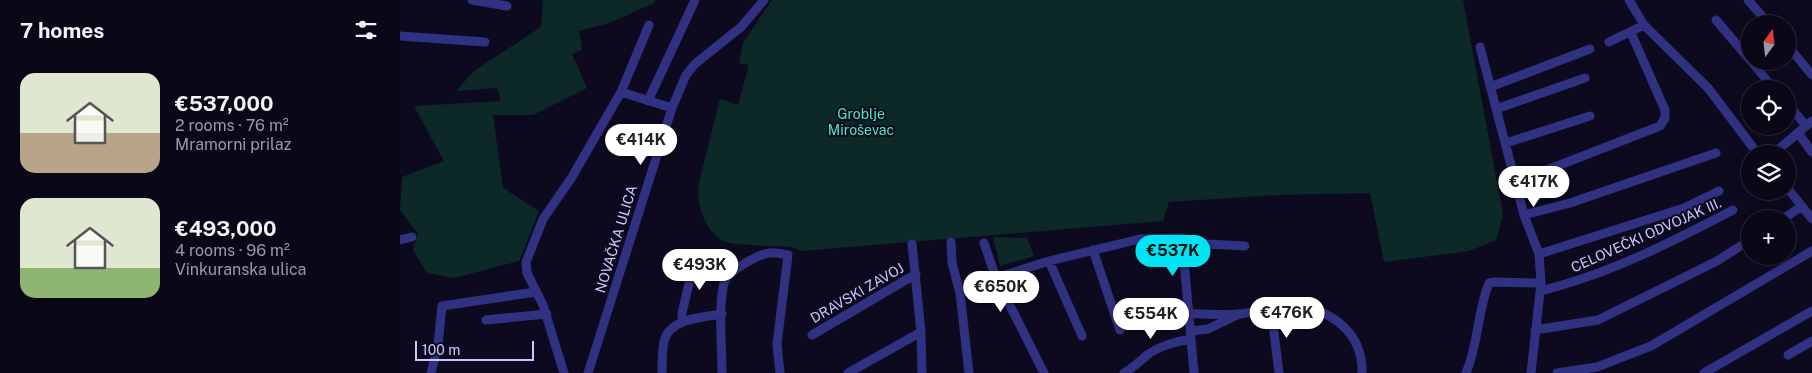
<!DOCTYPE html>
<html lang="en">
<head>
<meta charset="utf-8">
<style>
	body { margin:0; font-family:"Public Sans",sans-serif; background:#131120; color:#f1f3f6; height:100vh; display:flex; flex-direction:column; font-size:19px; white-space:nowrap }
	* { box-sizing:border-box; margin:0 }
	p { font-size:16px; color:#999aa1 }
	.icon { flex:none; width:28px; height:28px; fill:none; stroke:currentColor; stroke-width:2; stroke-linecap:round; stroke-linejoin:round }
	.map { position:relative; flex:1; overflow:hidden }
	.drawer { display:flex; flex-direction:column; background:#0a0817; width:400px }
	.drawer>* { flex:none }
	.needle { width:32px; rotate:15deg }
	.buttons { position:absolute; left:1341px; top:15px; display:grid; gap:10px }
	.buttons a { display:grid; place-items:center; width:55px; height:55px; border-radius:50%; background:#0a0817; box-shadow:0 2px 8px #0003,0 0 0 1px #2a2936; font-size:25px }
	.scale { position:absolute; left:15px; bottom:12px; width:119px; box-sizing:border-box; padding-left:5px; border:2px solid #ccc8ff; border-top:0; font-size:14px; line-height:18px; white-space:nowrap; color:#ccc8ff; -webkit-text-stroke:4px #0d0a1f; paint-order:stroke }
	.price { position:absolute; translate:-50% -42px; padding:0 11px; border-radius:18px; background:#fff; color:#222; font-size:16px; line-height:32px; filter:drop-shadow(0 1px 2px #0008) }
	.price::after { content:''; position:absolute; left:50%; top:30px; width:15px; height:11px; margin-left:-8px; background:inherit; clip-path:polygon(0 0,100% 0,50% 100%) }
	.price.selected { background:#00e4f3; color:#111 }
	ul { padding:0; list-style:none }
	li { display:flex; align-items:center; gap:15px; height:125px; padding:0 20px }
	li span { display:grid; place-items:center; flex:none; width:140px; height:100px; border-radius:15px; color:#555 }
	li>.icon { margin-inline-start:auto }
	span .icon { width:60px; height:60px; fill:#fffc; stroke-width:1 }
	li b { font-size:21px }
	h2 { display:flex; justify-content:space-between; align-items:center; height:60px; padding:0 20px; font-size:21px }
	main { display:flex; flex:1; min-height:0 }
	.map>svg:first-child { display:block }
	.green { fill:#0d2927 }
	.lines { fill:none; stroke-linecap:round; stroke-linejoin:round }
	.minor { stroke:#313182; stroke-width:9 }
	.labels { text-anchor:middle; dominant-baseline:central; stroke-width:4; stroke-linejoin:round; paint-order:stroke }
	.park-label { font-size:14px; fill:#4ae9bb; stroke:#0d0a1f }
	.street-label { font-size:14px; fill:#ccc8ff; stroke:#0d0a1f }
</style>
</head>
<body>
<main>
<section class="drawer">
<h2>7 homes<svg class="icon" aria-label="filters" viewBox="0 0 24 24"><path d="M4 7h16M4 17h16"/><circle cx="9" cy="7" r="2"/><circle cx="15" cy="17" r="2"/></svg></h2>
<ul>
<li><span style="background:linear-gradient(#dfe7d0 60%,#b9a48a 0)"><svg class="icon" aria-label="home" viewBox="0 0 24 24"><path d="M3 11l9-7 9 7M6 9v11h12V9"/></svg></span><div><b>€537,000</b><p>2 rooms · 76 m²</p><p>Mramorni prilaz</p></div></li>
<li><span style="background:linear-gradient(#dfe7d0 70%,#8fb573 0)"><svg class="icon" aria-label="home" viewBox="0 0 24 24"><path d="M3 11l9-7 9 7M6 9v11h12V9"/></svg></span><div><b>€493,000</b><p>4 rooms · 96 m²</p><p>Vinkuranska ulica</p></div></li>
</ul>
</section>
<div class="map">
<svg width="1412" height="373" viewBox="0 0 1412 373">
	<rect width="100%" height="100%" fill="#0d0a1f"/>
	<path class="green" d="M 143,0 L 255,0 L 254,3 L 209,23 L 179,31 L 182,50 L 172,54 L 187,88 L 133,115 L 93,115 L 103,188 L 139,211 L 119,261 L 54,278 L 27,273 L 13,250 L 18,234 L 0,210 L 2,177 L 44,161 L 14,106 L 101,101 L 97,88 L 56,91 L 74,71 L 141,27 Z
		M 372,0 L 1063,0 L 1103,214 L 1096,240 L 1069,251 L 984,262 L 970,193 L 876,195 L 769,202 L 763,221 L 401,251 L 392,247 C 380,246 332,246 323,241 C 304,230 296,204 299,183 L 320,99 L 338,105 L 349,65 L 339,63 L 343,43 Z
		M 593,237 L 627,238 L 634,256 L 600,266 Z"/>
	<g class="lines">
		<path class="minor" d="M 72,0 L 107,6
			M 1229,0 L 1244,25 L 1308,88 L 1358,154
			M 1348,0 L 1369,24
			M 1316,20 L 1350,60
			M 0,36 L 85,42
			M 1209,42 L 1244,25
			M 1388,46 L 1412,75
			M 1080,47 L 1124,215 L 1139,254 L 1141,283 L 1131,373
			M 1351,61 L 1374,89
			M 1090,87 L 1190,49
			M 221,92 L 272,108
			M 248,101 L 295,0
			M 1388,104 L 1406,126
			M 1096,109 L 1185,78
			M 1398,133 L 1412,152
			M 1106,143 L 1190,116
			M 1373,154 L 1412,121
			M 1116,182 L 1260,126 L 1265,118 L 1265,110 L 1231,33
			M 1388,189 L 1412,219
			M 1124,215 L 1170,203 L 1316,153
			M 1383,219 L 1402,206
			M 782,238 L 794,373
			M 0,240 L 12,237
			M 551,242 L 552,263 L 560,293 L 569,373
			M 584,243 L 596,278 L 644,373
			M 512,244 L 521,332 L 522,373
			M 693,250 L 720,330
			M 1139,254 L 1284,208 L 1319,191
			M 649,261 L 682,336
			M 596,278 L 649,261 L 740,239 L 782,238 L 806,244 L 845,246
			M 1140,291 C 1207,275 1272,242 1333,210
			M 871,308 L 879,373
			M 789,314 C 805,313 822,316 839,314 C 856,312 872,307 889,307 C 928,306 963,331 962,373
			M 86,320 L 147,314
			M 282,322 L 282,313 L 295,258
			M 1135,330 L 1198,320 L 1317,261 L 1350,240
			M 790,331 L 808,329 L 837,315
			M 412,335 L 516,274
			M 1388,355 L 1412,341
			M 31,373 L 38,345 L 42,306 L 136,292
			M 164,373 L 143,305 L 127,273 L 126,262 L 143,219 L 172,177 L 221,92 L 249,25
			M 188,373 L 272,108 L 286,75 L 295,64 L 341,27 L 364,0
			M 262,373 C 262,363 262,351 264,341 C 270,318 304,317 322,314
			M 322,373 C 322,348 318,306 324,283 C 328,271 357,255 369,253 C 375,252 382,254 388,255 L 377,344 L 380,373
			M 448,373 L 521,332
			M 724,373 C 733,368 738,363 746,356 C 756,347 777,341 791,339
			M 1066,373 C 1079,343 1077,312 1089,283 L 1094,282 L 1141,283
			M 1157,373 L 1197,367 L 1251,346 L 1412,251
			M 1304,373 L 1412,311"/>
	</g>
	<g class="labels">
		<g class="park-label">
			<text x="461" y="114">Groblje<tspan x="461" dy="16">Miroševac</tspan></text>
		</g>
		<g class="street-label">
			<text transform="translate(1246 235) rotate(-24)">CELOVEČKI ODVOJAK III.</text>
			<text transform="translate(216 239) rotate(-73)">NOVAČKA ULICA</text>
			<text transform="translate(457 293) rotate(-30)">DRAVSKI ZAVOJ</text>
		</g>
	</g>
</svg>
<div class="buttons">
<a><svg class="needle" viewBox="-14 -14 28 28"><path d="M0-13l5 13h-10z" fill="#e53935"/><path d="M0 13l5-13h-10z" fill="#999aa1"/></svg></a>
<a><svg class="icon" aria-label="locate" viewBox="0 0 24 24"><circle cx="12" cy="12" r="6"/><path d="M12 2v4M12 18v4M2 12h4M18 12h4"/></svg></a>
<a><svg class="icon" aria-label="layers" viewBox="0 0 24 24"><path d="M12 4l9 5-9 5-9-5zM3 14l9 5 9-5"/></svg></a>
<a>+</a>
</div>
<div class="scale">100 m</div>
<b class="price" style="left:241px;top:166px">€414K</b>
<b class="price" style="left:1134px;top:208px">€417K</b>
<b class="price selected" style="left:773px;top:277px">€537K</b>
<b class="price" style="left:300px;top:291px">€493K</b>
<b class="price" style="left:601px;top:313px">€650K</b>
<b class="price" style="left:887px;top:339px">€476K</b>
<b class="price" style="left:751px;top:340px">€554K</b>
</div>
</main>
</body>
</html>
